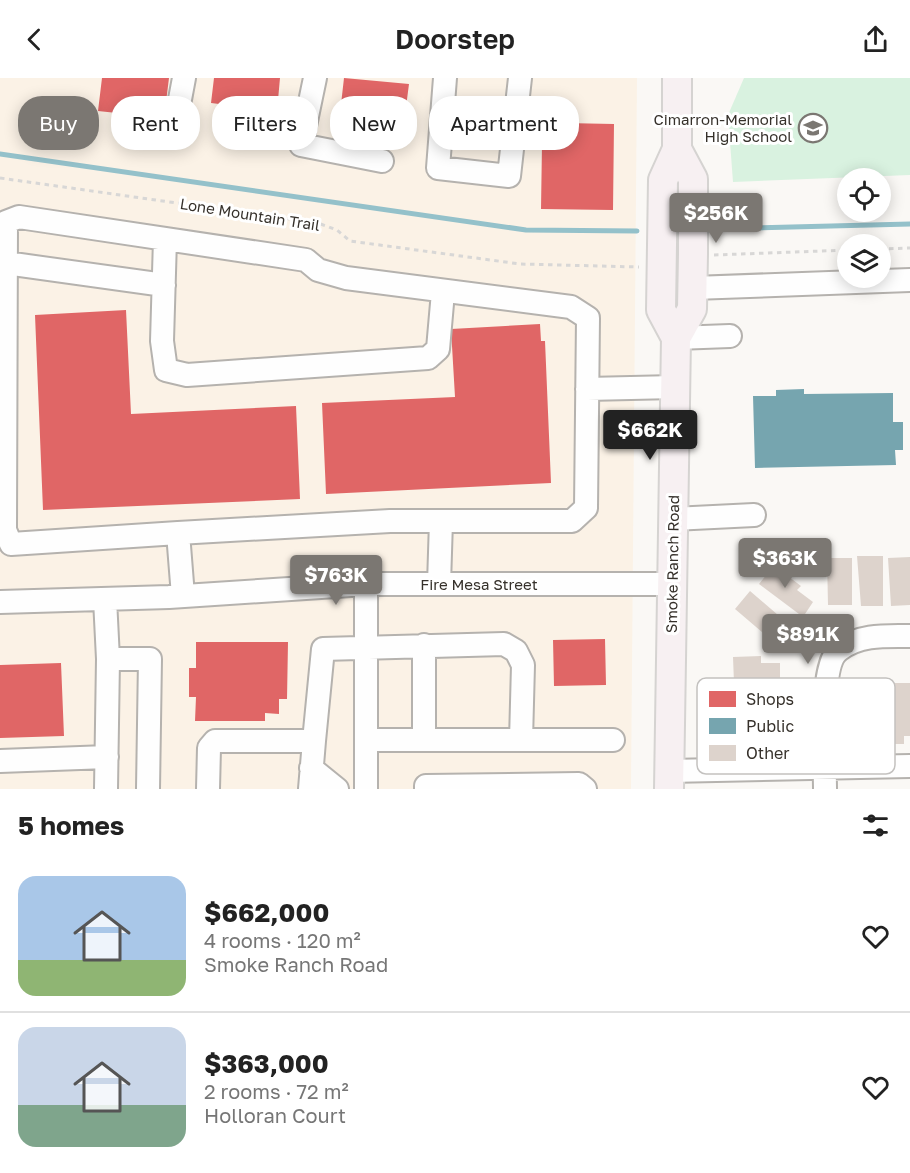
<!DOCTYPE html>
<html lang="en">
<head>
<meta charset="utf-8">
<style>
	body { margin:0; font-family:"Golos Text",sans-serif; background:#f2f2f2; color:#222; height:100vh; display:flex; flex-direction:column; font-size:22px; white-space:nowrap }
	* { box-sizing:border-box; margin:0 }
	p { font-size:20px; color:#767676 }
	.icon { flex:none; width:33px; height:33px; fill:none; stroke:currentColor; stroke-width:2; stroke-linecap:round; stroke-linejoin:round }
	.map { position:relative; height:711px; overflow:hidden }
	.sheet { display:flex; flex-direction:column; background:#fff; flex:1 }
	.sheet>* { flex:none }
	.banner { position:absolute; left:18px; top:18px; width:600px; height:54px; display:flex; gap:12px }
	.controls { position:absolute; left:837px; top:90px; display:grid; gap:12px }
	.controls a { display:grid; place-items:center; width:54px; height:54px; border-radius:50%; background:#fff; box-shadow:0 3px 15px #0003; font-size:30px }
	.price { position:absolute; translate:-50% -51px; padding:0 14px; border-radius:6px; background:#7b7772; color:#fff; font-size:20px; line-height:39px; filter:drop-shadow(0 2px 3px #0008) }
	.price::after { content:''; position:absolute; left:50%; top:36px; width:18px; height:14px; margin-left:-9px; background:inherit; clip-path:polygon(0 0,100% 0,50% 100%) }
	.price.on { background:#222; color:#fff }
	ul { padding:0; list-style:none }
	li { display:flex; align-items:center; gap:18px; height:150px; padding:0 18px }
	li+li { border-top:2px solid #e0e0e0 }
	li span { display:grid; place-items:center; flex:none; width:168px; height:120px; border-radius:18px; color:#555 }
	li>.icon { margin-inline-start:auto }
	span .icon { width:72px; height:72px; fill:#fffc; stroke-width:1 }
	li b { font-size:26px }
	h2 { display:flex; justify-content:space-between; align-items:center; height:72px; padding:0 18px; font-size:26px }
	.pill { padding:0 21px; border-radius:24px; background:#fff; box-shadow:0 3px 15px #0003; font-size:21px; line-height:54px }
	.pill.on { background:#7b7772; color:#fff }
	header { display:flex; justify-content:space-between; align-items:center; height:78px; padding:0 18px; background:#fff; font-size:27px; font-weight:600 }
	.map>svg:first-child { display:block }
	.commercial { fill:#fbf2e6 }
	.green { fill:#d9f2e0 }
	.shops { fill:#e06666 }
	.public { fill:#76a5af }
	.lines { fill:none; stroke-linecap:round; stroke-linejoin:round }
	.stream { stroke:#94c1ca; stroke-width:5 }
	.building { fill:#ddd3cc }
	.minor-casing { stroke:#b5b2ae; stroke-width:26 }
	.major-casing { stroke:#d5d3d1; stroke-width:32 }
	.path { stroke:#d8d7d6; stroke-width:3; stroke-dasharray:4.5 4.5; stroke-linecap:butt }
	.minor { stroke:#fefefe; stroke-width:22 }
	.major { stroke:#f7f0f2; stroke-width:28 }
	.labels { text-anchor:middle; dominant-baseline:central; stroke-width:6; stroke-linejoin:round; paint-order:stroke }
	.poi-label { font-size:15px; fill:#36312b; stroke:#fff; text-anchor:end }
	.street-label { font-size:15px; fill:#36312b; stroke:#fff }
	.key { fill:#fff; stroke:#c3c1bf; stroke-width:1.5 }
	.key-label { font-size:16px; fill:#36312b }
</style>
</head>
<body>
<header><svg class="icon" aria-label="back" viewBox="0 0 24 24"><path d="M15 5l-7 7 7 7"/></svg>Doorstep<svg class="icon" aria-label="share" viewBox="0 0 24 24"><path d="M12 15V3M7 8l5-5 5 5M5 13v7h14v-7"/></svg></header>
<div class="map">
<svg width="910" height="711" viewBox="0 0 910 711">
	<rect width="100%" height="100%" fill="#faf8f5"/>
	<path class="commercial" d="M 0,0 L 637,0 L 631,711 L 0,711 Z"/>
	<path class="green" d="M 744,0 L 910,0 L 910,97 L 733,104 L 728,37 Z"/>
	<path class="shops" d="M 102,0 L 169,0 L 164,40 L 98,33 Z
		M 214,0 L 280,0 L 277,33 L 211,25 Z
		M 344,0 L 409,6 L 403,52 L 339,44 Z
		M 564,45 L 614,46 L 613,132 L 541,131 L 542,66 L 550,66 L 550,53 L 564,53 Z
		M 126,232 L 131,336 L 296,328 L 300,421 L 43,432 L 35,237 Z
		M 540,246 L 541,263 L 545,263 L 551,405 L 326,416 L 322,325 L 455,319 L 451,251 Z
		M 605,561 L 606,607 L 554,608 L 553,562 Z
		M 196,564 L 288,564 L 287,621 L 279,621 L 279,636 L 265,635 L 265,643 L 195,643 L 196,619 L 189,619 L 189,590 L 196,590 Z
		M 61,585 L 64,658 L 0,660 L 0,587 Z"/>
	<path class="public" d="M 804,311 L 804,316 L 893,315 L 893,344 L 903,344 L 903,372 L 895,372 L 896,387 L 755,390 L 753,318 L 776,318 L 776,312 Z"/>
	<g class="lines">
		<path class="stream" d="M 0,76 L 526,152 L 637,153
			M 713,151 L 910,146"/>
	</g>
	<path class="building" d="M 857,478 L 883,478 L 883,528 L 861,528 Z
		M 910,479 L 910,527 L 891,528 L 888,480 Z
		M 827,480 L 852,480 L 852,527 L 828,527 Z
		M 768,483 L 801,508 L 797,512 L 813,524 L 803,539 L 759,506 L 767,496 L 761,492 Z
		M 750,513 L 792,549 L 777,567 L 735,531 Z
		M 761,578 L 761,585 L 780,585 L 780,605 L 734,605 L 733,579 Z
		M 890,605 L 910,605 L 910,658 L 904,658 L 904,666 L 887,666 Z"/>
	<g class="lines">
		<g class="minor-casing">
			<path id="minor" d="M 315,0 L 301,67 L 382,83
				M 445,0 L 438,90 L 509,98 L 520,0
				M 175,48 L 184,0
				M 165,161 L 162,263 L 166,292 L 187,297 L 428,280 L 438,271 L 443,214
				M 6,185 L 164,207
				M 693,210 L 910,202
				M 676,260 L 730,258
				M 587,311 L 675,309
				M 673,441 L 754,437
				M 178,455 L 390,443 L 572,443 L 586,430 L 588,240 L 571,229 L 346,200 L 318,192 L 306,182 L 19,139 L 6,144 L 5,452 L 11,466 L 178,455 L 183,518
				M 439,506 L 441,443
				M 105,521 L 108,581 L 150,581 L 148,711
				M 0,524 L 169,519 L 366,506 L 671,506
				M 366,662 L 613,662
				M 424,662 L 424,567
				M 0,683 L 107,679
				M 311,690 L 337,711
				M 669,693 L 910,688
				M 106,711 L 108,581
				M 208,711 L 209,670 L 215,663 L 314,663 L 323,571 L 504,566 L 516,573 L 523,587 L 521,662
				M 310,711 L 314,663
				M 366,711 L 366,506
				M 426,711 L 426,708 L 579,706 L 585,711
				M 825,711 C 825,685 819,586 839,572 C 860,556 886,558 910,558"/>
		</g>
		<g class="major-casing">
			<path id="major" d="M 676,260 L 661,232 L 663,102 L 677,71 L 677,0
				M 669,711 L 676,260 L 692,231 L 693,176 L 693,101 L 677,71"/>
		</g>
		<path class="path" d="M 0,100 L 318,145 L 337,152 L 350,163 L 520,186 L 639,189
			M 880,171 L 910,170
			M 714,177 L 848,172"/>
		<use href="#minor" class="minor"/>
		<use href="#major" class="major"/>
	</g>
	<defs>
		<g id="school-ring" transform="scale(1.5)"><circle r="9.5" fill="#fff" stroke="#7b7772" stroke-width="1.5"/><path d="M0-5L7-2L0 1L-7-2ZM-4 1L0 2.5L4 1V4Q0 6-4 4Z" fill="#7b7772"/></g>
	</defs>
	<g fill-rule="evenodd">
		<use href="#school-ring" x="813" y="50"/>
	</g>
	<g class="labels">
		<g class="poi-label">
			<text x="792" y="41">Cimarron-Memorial<tspan x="792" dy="17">High School</tspan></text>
		</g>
		<g class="street-label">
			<text transform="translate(250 136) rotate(9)">Lone Mountain Trail</text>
			<text transform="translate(672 486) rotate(-89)">Smoke Ranch Road</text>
			<text x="479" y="506">Fire Mesa Street</text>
		</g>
	</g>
	<rect x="697" y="600" width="198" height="96" rx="9" class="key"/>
	<rect x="709" y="613" width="27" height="16" fill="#e06666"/>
	<rect x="709" y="640" width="27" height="16" fill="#76a5af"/>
	<rect x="709" y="667" width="27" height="16" fill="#ddd3cc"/>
	<g class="key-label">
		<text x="746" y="627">Shops</text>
		<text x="746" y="654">Public</text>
		<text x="746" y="681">Other</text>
	</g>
</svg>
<div class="controls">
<a><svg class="icon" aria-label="locate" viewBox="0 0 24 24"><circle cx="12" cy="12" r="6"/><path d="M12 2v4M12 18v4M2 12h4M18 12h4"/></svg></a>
<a><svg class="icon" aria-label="layers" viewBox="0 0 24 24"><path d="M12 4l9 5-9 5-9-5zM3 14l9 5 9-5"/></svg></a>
</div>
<b class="price" style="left:716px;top:166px">$256K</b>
<b class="price on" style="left:650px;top:383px">$662K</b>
<b class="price" style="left:785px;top:511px">$363K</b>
<b class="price" style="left:336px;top:528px">$763K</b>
<b class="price" style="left:808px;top:587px">$891K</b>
<div class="banner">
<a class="pill on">Buy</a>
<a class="pill">Rent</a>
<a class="pill">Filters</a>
<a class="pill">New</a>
<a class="pill">Apartment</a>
</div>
</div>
<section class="sheet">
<h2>5 homes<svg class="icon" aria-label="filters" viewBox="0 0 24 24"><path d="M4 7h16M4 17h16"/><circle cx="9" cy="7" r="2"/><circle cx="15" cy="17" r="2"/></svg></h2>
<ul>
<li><span style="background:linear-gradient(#a9c7e8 70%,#8fb573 0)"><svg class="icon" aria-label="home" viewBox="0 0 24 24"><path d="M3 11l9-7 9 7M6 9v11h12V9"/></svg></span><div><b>$662,000</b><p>4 rooms · 120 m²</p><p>Smoke Ranch Road</p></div><svg class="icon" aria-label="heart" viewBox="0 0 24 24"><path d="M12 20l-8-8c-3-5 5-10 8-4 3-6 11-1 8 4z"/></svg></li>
<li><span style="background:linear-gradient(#c9d6e8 65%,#7fa58c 0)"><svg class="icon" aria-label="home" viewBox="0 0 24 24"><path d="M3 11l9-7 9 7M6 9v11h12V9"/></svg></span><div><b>$363,000</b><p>2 rooms · 72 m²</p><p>Holloran Court</p></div><svg class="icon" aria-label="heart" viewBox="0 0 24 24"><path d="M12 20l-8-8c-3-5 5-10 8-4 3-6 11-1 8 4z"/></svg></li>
</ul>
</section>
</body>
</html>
